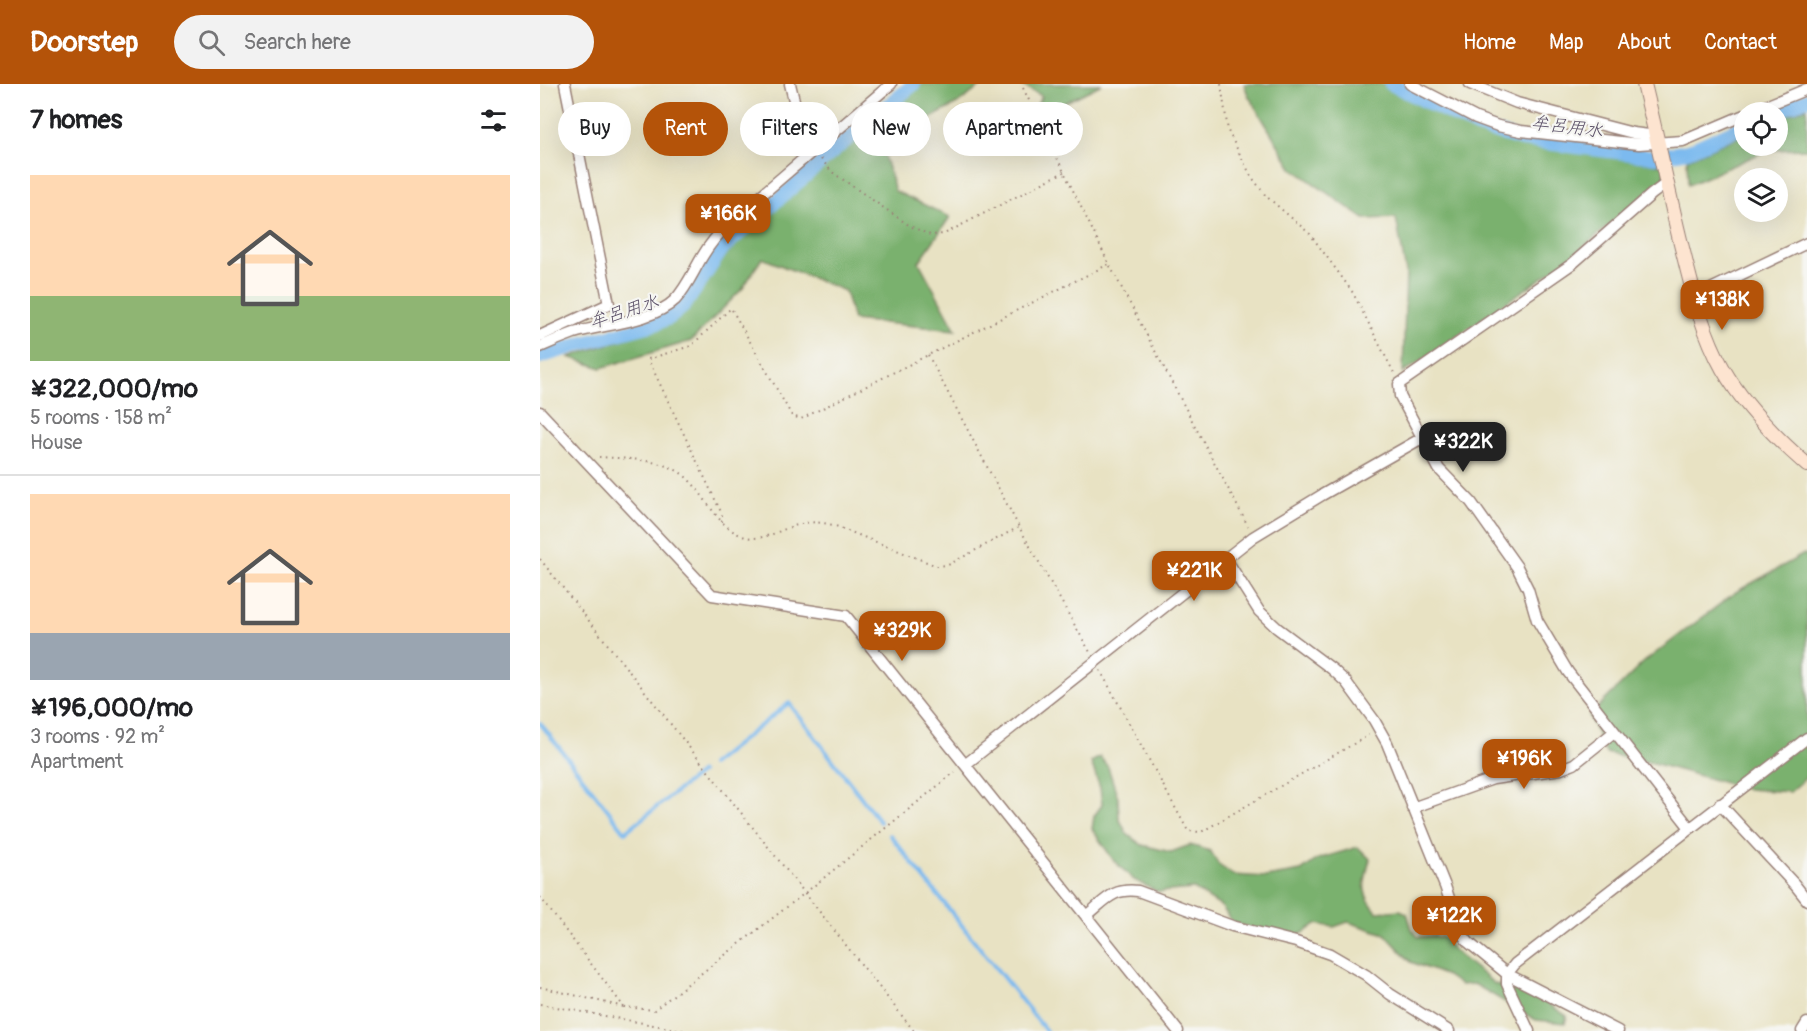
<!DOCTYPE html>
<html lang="en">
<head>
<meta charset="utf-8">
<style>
	body { margin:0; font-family:Pangolin,"Klee One",sans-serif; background:#f2f2f2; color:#202124; height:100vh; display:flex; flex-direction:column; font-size:22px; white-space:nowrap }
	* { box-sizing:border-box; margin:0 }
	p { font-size:20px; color:#757577 }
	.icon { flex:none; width:33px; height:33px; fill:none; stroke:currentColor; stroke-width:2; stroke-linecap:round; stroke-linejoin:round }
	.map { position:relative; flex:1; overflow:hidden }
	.panel { display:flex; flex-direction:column; background:#fff; width:540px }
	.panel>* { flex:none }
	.top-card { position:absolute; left:18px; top:18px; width:570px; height:54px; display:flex; gap:12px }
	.controls { position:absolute; left:1194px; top:18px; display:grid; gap:12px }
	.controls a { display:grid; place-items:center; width:54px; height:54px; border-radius:50%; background:#fff; box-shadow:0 6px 24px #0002; font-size:30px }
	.price { position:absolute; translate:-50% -51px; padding:0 14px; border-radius:12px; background:#b45309; color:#fff; font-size:20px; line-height:39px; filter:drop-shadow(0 2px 3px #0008) }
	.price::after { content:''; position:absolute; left:50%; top:36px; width:18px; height:14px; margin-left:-9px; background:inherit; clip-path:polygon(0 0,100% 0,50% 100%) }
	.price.selected { background:#222; color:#fff }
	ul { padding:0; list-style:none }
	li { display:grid; align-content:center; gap:12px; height:318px; padding:0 30px }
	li+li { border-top:2px solid #e0e0e0 }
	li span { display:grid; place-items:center; height:186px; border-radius:0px; color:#555 }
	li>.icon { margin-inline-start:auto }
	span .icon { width:108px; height:108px; fill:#fffc; stroke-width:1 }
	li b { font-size:26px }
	h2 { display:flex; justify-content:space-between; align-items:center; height:72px; padding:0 30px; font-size:26px }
	.chip { padding:0 21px; border-radius:27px; background:#fff; box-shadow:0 6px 24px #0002; font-size:21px; line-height:54px }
	.chip.selected { background:#b45309; color:#fff }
	header { display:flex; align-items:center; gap:36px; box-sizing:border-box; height:84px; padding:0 30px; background:#b45309; color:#fff }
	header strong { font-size:28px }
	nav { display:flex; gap:33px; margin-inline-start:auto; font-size:21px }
	.search { width:420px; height:54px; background:#f2f2f2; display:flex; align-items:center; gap:15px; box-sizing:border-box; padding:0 21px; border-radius:33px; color:#757577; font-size:22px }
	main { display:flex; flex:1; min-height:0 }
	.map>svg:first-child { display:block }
	.forest { fill:#7ab16e; stroke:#62684c; stroke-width:1.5 }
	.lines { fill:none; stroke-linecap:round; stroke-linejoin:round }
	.stream { stroke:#7cbaef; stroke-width:4 }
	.canal { stroke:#7cbaef; stroke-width:14 }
	.street-casing { stroke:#998077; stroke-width:13 }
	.secondary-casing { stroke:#998077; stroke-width:16 }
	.path { stroke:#998077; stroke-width:2; stroke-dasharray:1.5 4.5; stroke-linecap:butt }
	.street { stroke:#fff; stroke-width:10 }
	.secondary { stroke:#fde4d0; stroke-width:14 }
	.labels { text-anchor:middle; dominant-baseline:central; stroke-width:4.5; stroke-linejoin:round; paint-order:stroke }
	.water-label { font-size:18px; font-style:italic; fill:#594e66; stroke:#f6f6f2 }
</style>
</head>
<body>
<header>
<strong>Doorstep</strong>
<div class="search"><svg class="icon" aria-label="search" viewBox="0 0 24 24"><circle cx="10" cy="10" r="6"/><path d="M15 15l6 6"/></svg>Search here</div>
<nav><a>Home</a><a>Map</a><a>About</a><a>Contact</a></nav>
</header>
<main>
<section class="panel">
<h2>7 homes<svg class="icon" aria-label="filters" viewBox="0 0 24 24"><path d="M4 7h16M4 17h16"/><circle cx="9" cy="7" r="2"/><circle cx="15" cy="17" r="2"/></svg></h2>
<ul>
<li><span style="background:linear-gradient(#ffd9b3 65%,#8fb573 0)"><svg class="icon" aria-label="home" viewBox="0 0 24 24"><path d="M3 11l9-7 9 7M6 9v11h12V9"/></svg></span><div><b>¥322,000/mo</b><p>5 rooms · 158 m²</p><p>House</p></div></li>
<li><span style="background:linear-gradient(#ffd9b3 75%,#9aa5b1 0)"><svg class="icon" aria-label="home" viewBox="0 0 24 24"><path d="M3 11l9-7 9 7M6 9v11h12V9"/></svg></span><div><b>¥196,000/mo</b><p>3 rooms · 92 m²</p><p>Apartment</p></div></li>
</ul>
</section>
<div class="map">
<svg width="1267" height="947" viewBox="0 0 1267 947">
	<rect width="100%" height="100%" fill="#f6f6f2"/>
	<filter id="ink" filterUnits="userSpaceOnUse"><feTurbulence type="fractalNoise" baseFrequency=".0167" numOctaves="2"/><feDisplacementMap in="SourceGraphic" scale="12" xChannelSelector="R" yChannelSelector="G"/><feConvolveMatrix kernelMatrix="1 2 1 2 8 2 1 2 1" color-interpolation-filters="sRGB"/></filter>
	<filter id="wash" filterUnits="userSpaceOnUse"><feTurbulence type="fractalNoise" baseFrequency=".008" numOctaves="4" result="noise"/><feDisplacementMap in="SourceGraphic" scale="24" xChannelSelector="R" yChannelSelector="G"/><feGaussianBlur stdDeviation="1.35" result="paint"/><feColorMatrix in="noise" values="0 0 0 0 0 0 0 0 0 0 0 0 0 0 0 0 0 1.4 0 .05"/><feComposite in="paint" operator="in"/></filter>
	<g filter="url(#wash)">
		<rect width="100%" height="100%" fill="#e8e2c3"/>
		<path class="forest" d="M 382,0 L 444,0 L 417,20 L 372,44 L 343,68 L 355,107 L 410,133 L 379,178 L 416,246 L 313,236 L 305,207 L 222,174 L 203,204 L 151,257 L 61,284 L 29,273 L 129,240 L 149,224 L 188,168 L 288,76 Z
			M 479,0 L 562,0 L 502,30 L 495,24 L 502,12 Z
			M 704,0 L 847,0 L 944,44 L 1007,64 L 1125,81 L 1124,95 L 1028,176 L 863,289 L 866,188 L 856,134 L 824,135 L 752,84 L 708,11 Z
			M 1267,23 L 1267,65 L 1228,66 L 1148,101 L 1147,75 L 1204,50 L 1204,62 L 1238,62 L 1238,35 Z
			M 1264,470 L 1267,471 L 1267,693 L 1250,708 L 1207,705 L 1113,679 L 1066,669 L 1049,632 L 1104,578 L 1196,508 Z
			M 560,673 L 568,683 L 578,714 L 579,734 L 587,750 L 602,761 L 631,768 L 650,761 L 670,767 L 679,781 L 693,791 L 726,793 L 761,787 L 778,775 L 818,763 L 830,775 C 824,800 819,807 837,828 L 860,826 L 867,829 L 872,845 L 878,853 L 894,852 L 904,854 L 914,867 L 955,900 L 995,911 L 1027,932 L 1025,939 L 996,936 L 934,900 L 920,901 L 907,892 L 871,878 L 845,850 L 808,838 L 794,843 L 776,840 L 763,849 L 749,854 L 693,839 L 682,823 L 654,805 L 618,808 L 594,796 L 574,777 L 552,745 L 554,732 L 562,721 L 560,704 L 551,678 Z"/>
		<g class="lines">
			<path class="stream" d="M 0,639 L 85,748 L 161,688
				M 171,681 L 249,619 L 340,738
				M 350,751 L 506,947"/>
			<path class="canal" d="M 851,0 L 937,43 L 982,56 L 1115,73 L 1148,67 L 1204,42
				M 1236,28 L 1267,15
				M 0,273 L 41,260 L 115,240 L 131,233 L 144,222 L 183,164 L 302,60 L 374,0"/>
		</g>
	</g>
	<g filter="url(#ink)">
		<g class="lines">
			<g class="street-casing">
				<path id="street" d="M 250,0 L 262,49
					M 870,0 L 936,34 L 958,42 L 981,47 L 1099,60 L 1143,57 L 1204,31
					M 930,0 L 977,19 L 1093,49 L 1117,52
					M 1211,28 L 1267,5
					M 1127,99 L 1112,110 L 1032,180 L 859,300 L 860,312 L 899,385 L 931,418 L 977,483 L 988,505 L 997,536 L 1028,588 L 1150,744
					M 1154,213 L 1267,159
					M 0,252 L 69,220 L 25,0
					M 0,263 C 11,258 23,253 34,249 C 64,240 112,238 135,216 C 147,203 153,188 162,173 C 170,159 180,148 191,137 L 351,0
					M 0,328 L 172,511 L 306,532 L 638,947
					M 686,475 L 719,527 L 737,544 L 792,585 L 806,598 L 834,636 L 847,659 L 905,802 L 920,847 L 928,858 L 967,890 L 975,880 L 1267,654
					M 426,680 L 713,453 L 782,411 L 882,354
					M 1180,720 L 1255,801 L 1267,816
					M 872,724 L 953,695 L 1021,685 L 1034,680 L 1074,648
					M 546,832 C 566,816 572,804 598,807 L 692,842 L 756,858 L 790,870 L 826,891 L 850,910 L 909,947
					M 989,947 L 967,900 L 967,890 L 1078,947
					M 1262,947 L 1267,939"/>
			</g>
			<g class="secondary-casing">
				<path id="secondary" d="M 1104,0 C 1117,53 1128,107 1141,160 C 1152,203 1161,246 1183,285 C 1204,322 1235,353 1267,381"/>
			</g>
			<path class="path" d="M 681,0 L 688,47 L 711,92 L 726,112 L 770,150 L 801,192 L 813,209 L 854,289
				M 483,4 L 569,180 L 708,442
				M 281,75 L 292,88 L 370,142 L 390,151 L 404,150 L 524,88
				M 388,271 L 479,443 L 550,568
				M 59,373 C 87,375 130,374 150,397 C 167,414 176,440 200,451 C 220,460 238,446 257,441 C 270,437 280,438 293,441 L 397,482 L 408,481 L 479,443
				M 182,438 L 182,430 L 108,275 L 151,262 L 191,224 L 252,332 L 261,335 L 569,180
				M 0,475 L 374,947
				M 560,586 L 648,747 L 661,748 L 829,651
				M 0,813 L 84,923 L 114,926 L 265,809 L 415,688
				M 0,903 L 84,923
				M 0,920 L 146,947"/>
			<use href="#street" class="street"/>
			<use href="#secondary" class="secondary"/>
		</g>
	</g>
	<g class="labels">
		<g class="water-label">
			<text transform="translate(1027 43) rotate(7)">牟呂用水</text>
			<text transform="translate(84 228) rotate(-18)">牟呂用水</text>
		</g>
	</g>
</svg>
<div class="controls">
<a><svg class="icon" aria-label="locate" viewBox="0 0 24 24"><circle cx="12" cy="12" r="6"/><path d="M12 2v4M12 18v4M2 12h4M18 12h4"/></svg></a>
<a><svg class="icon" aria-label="layers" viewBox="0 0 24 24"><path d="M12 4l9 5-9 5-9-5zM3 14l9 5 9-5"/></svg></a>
</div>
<b class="price" style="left:188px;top:161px">¥166K</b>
<b class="price" style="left:1182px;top:247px">¥138K</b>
<b class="price selected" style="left:923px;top:389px">¥322K</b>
<b class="price" style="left:654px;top:518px">¥221K</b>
<b class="price" style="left:362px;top:578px">¥329K</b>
<b class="price" style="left:984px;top:706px">¥196K</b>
<b class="price" style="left:914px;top:863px">¥122K</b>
<div class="top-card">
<a class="chip">Buy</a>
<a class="chip selected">Rent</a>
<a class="chip">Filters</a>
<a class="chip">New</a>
<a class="chip">Apartment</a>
</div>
</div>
</main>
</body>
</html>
